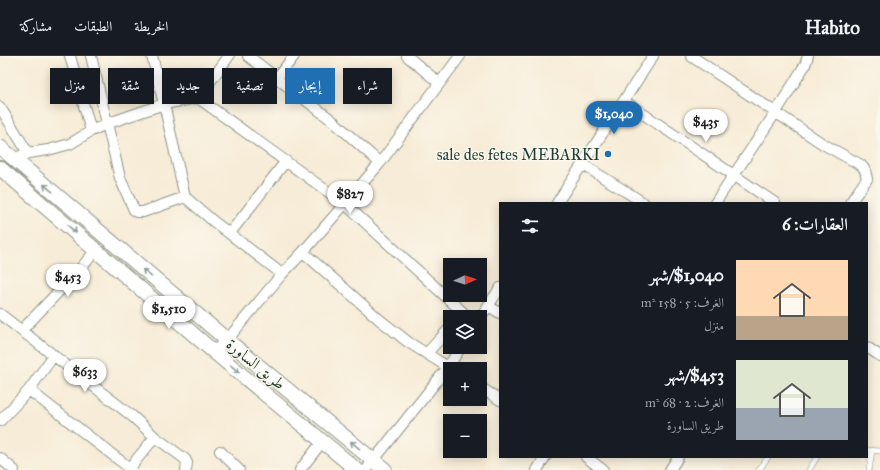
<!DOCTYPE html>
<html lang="ar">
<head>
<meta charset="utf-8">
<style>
	body { margin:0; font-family:"IM FELL Great Primer",Amiri,serif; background:#20242c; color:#f1f3f6; direction:rtl; height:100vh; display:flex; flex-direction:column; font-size:15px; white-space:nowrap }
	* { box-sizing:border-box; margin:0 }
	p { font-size:13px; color:#9ea1a6 }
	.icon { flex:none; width:22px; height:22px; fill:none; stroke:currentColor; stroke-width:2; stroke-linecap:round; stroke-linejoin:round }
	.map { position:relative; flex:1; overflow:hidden; direction:ltr }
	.panel { position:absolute; left:499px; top:146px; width:369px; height:256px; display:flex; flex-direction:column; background:#171b24; border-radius:0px; box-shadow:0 2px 10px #0003; direction:rtl }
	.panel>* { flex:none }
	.banner { position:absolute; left:12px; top:12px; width:380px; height:36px; direction:rtl; display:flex; gap:8px }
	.needle { width:26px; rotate:87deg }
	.fabs { position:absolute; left:443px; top:202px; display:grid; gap:8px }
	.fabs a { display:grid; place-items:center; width:44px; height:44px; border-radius:0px; background:#171b24; box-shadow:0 2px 10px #0003; font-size:20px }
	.price { position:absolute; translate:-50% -34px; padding:0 9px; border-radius:14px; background:#fff; color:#222; font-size:13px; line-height:26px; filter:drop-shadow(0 1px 2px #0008) }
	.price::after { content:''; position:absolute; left:50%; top:24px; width:12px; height:9px; margin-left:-6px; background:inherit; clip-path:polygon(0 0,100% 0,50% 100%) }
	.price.on { background:#1f6fb2; color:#fff }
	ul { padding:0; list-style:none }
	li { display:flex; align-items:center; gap:12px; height:100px; padding:0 20px }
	li span { display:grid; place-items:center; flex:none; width:112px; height:80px; border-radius:0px; color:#555 }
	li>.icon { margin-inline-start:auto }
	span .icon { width:48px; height:48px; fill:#fffc; stroke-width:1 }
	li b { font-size:17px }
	h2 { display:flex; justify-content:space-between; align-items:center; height:48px; padding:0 20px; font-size:17px }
	.tag { padding:0 14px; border-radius:0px; background:#171b24; box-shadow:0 2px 10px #0003; font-size:14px; line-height:36px }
	.tag.on { background:#1f6fb2; color:#fff }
	header { display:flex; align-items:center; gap:24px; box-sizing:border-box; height:56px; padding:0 20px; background:#171b24; border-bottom:1px solid #363941 }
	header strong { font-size:19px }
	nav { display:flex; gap:22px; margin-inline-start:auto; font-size:14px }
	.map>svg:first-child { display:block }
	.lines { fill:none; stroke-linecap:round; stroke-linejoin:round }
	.lane-casing { stroke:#8b9486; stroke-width:6 }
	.street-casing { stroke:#8b9486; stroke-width:12 }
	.secondary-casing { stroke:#8b9486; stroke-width:16 }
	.lane { stroke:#fff; stroke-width:5 }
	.street { stroke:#fff; stroke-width:10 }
	.secondary { stroke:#fff; stroke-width:14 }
	.oneway { stroke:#8f9e9a }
	.poi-dot { fill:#1f6fb2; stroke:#fbf7ec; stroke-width:1.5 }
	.labels { text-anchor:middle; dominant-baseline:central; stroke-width:3; stroke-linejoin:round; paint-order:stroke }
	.poi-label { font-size:16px; fill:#1f3d34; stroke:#fbf7ec; text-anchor:end }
	.street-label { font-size:16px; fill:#1f3d34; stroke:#fbf7ec }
</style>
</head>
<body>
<header>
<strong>Habito</strong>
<nav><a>الخريطة</a><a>الطبقات</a><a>مشاركة</a></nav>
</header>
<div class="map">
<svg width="880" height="414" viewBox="0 0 880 414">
	<rect width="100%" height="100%" fill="#fbf7ec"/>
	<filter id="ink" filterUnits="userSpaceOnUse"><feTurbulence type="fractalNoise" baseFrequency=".025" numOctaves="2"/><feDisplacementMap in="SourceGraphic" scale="8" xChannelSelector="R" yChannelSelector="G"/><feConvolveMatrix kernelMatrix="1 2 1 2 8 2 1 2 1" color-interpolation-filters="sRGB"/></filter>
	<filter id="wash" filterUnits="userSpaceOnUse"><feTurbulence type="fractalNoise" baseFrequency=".012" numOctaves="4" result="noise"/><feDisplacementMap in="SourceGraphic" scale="16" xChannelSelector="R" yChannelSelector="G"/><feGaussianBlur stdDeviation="0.9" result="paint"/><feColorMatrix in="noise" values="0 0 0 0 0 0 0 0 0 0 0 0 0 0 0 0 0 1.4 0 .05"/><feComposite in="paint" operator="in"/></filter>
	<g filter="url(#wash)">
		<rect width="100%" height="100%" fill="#f7ecd7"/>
	</g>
	<g filter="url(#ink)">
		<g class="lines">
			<g class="lane-casing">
				<path id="lane" d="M 867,394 L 880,395
					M 759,414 L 768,401
					M 809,414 L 817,401
					M 869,414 L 872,395"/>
			</g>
			<g class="street-casing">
				<path id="street" d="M 70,0 L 91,75
					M 91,0 L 120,122 L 134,154 L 136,156 L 143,156 L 185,141
					M 229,0 L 198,42 L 164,48 L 185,141 L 213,165 L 282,218
					M 248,0 L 333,65 L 380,107
					M 407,0 L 439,27
					M 691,0 L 823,88 L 861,109 L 865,114 L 867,123 L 850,147
					M 277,22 L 294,0
					M 198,42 L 345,148 L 468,261
					M 624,45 L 775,147
					M 0,51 L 28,97
					M 13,103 L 28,97 L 48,94 L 70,88 L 91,75 L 106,68 L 164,48 L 152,0
					M 582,108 L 644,147
					M 557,147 L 653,0
					M 715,147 L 776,56 L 805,9 L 808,0
					M 230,177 L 286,105
					M 303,196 L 380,264 L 408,286 L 451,313
					M 488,250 L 500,257
					M 0,258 L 132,360 L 155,381 L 185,403 L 187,407 L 186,414
					M 480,262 L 500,232
					M 22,274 L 81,212 L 96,194
					M 867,291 L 880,300
					M 214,296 L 227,284 L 282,218 L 303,196 L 380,107 L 460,0
					M 427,297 L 450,272
					M 480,331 L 500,344
					M 29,334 L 132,414
					M 0,365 L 29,334 L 54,299
					M 220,395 L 239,414
					M 586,401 L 603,414
					M 0,402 L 14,414
					M 128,414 L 155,381
					M 300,414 L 322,386
					M 366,414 L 448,311 L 461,291
					M 537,414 L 545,401
					M 670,414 L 678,401"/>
			</g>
			<g class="secondary-casing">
				<path id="secondary" d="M 0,91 L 227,284 L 385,414
					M 0,112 L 214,296 L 357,414"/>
			</g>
			<use href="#lane" class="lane"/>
			<use href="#street" class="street"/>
			<use href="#secondary" class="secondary"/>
		</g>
		<defs><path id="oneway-shaft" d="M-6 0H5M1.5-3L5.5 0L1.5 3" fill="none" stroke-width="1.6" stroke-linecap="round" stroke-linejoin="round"/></defs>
		<g class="oneway">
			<use href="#oneway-shaft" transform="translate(48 132) rotate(-140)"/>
			<use href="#oneway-shaft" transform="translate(72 173) rotate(41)"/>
			<use href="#oneway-shaft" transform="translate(147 217) rotate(-140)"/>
			<use href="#oneway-shaft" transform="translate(235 313) rotate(40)"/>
			<use href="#oneway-shaft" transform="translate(355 389) rotate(-140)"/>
		</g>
	</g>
	<circle class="poi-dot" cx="608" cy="98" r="4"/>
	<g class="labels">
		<g class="poi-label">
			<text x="600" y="98">sale des fetes MEBARKI</text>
		</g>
		<g class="street-label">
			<text transform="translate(256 308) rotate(39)">طريق الساورة</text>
		</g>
	</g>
</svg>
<div class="fabs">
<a><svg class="needle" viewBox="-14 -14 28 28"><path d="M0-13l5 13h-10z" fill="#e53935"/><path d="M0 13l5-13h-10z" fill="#9ea1a6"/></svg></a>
<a><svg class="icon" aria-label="layers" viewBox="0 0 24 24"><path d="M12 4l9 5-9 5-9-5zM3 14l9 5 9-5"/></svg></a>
<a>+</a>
<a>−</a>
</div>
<b class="price on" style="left:614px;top:79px">$1,040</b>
<b class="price" style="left:706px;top:87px">$435</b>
<b class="price" style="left:350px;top:159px">$827</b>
<b class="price" style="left:68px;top:242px">$453</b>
<b class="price" style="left:169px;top:274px">$1,510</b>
<b class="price" style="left:85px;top:337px">$633</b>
<div class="banner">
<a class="tag">شراء</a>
<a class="tag on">إيجار</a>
<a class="tag">تصفية</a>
<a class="tag">جديد</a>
<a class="tag">شقة</a>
<a class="tag">منزل</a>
</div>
<section class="panel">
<h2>العقارات: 6<svg class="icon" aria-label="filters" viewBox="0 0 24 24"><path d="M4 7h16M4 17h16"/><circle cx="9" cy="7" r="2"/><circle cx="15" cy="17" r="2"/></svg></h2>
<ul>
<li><span style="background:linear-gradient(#ffd9b3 70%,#b9a48a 0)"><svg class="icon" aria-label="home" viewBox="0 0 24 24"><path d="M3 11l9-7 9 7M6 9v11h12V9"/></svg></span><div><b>$1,040/شهر</b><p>الغرف: 5 · 158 m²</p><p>منزل</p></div></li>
<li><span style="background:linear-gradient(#dfe7d0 60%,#9aa5b1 0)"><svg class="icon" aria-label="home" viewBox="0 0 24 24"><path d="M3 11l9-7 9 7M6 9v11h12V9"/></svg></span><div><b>$453/شهر</b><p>الغرف: 2 · 68 m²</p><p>طريق الساورة</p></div></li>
</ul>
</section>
</div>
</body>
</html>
